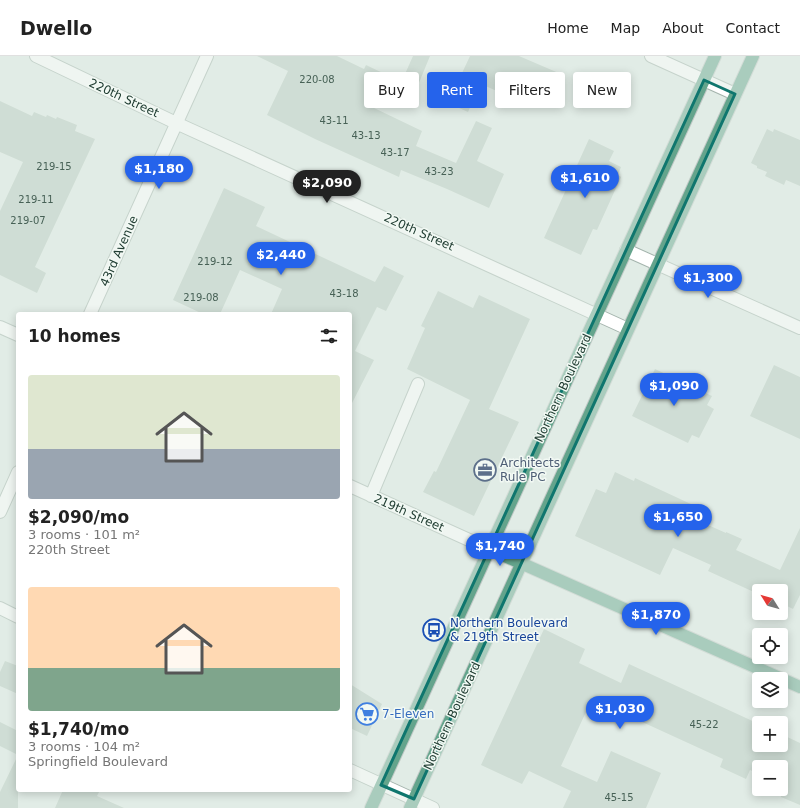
<!DOCTYPE html>
<html lang="en">
<head>
<meta charset="utf-8">
<style>
	body { margin:0; font-family:"DejaVu Sans",sans-serif; background:#f2f2f2; color:#222; height:100vh; display:flex; flex-direction:column; font-size:15px; white-space:nowrap }
	* { box-sizing:border-box; margin:0 }
	p { font-size:13px; color:#767676 }
	.icon { flex:none; width:22px; height:22px; fill:none; stroke:currentColor; stroke-width:2; stroke-linecap:round; stroke-linejoin:round }
	.map { position:relative; flex:1; overflow:hidden }
	.details { position:absolute; left:16px; top:256px; width:336px; height:480px; display:flex; flex-direction:column; background:#fff; border-radius:4px; box-shadow:0 2px 10px #0003 }
	.details>* { flex:none }
	.banner { position:absolute; left:364px; top:16px; width:376px; height:36px; display:flex; gap:8px }
	.needle { width:26px; rotate:307deg }
	.controls { position:absolute; left:752px; top:528px; display:grid; gap:8px }
	.controls a { display:grid; place-items:center; width:36px; height:36px; border-radius:4px; background:#fff; box-shadow:0 2px 10px #0003; font-size:20px }
	.price { position:absolute; translate:-50% -34px; padding:0 9px; border-radius:14px; background:#2563eb; color:#fff; font-size:13px; line-height:26px; filter:drop-shadow(0 1px 2px #0008) }
	.price::after { content:''; position:absolute; left:50%; top:24px; width:12px; height:9px; margin-left:-6px; background:inherit; clip-path:polygon(0 0,100% 0,50% 100%) }
	.price.selected { background:#222; color:#fff }
	ul { padding:0; list-style:none }
	li { display:grid; align-content:center; gap:8px; height:212px; padding:0 12px }
	li span { display:grid; place-items:center; height:124px; border-radius:4px; color:#555 }
	li>.icon { margin-inline-start:auto }
	span .icon { width:72px; height:72px; fill:#fffc; stroke-width:1 }
	li b { font-size:17px }
	h2 { display:flex; justify-content:space-between; align-items:center; height:48px; padding:0 12px; font-size:17px }
	.chip { padding:0 14px; border-radius:4px; background:#fff; box-shadow:0 2px 10px #0003; font-size:14px; line-height:36px }
	.chip.selected { background:#2563eb; color:#fff }
	header { display:flex; align-items:center; gap:24px; box-sizing:border-box; height:56px; padding:0 20px; background:#fff; border-bottom:1px solid #e0e0e0 }
	header strong { font-size:19px }
	nav { display:flex; gap:22px; margin-inline-start:auto; font-size:14px }
	.map>svg:first-child { display:block }
	.building { fill:#b9cac1 }
	.lines { fill:none; stroke-linecap:round; stroke-linejoin:round }
	.minor-casing { stroke:#a4b4ad; stroke-width:14 }
	.major-casing { stroke:#c1c9c6; stroke-width:14 }
	.minor { stroke:#fff; stroke-width:12 }
	.major { stroke:#64a48c; stroke-width:12 }
	.marked { fill:none; stroke:#0f766e; stroke-width:3; stroke-linejoin:round }
	.labels { text-anchor:middle; dominant-baseline:central; stroke-width:3; stroke-linejoin:round; paint-order:stroke }
	.number-label { font-size:10px; fill:#476156 }
	.street-label { font-size:12px; fill:#213e33; stroke:#f2f9f4 }
	.service-label { font-size:12px; fill:#4e5e75; stroke:#f2f9f4; text-anchor:start }
	.transit-label { font-size:12px; fill:#164399; stroke:#f2f9f4; text-anchor:start }
	.shop-label { font-size:12px; fill:#366cbe; stroke:#f2f9f4; text-anchor:start }
</style>
</head>
<body>
<header>
<strong>Dwello</strong>
<nav><a>Home</a><a>Map</a><a>About</a><a>Contact</a></nav>
</header>
<div class="map">
<svg width="800" height="752" viewBox="0 0 800 752">
	<rect width="100%" height="100%" fill="#e1ece6"/>
	<path class="building" d="M 257,0 L 337,0 L 364,13 L 366,9 L 387,19 L 372,51 L 422,75 L 416,90 L 456,107 L 476,65 L 492,72 L 477,105 L 504,118 L 489,152 L 447,133 L 401,114 L 399,121 L 315,83 L 267,59 L 288,15 Z
		M 413,0 L 430,0 L 416,34 L 401,27 Z
		M 470,0 L 519,0 L 561,18 L 546,52 L 510,37 L 508,40 L 481,28 L 468,56 L 448,47 Z
		M 0,45 L 32,60 L 34,56 L 46,61 L 47,59 L 56,63 L 57,61 L 77,69 L 75,75 L 95,83 L 35,211 L 46,217 L 37,237 L 0,219 L 0,155 L 23,106 L 0,96 Z
		M 767,73 L 773,76 L 774,73 L 800,84 L 800,130 L 786,124 L 784,129 L 765,120 L 767,116 L 757,112 L 757,110 L 751,107 Z
		M 589,83 L 614,95 L 609,105 L 621,111 L 618,119 L 621,121 L 597,174 L 593,173 L 581,199 L 544,182 Z
		M 224,132 L 265,151 L 256,170 L 375,226 L 384,210 L 404,220 L 386,255 L 377,251 L 355,295 L 374,304 L 350,351 L 350,258 L 271,258 L 282,233 L 240,214 L 220,258 L 203,258 L 173,244 Z
		M 438,235 L 473,252 L 479,239 L 530,263 L 489,353 L 519,366 L 474,460 L 423,436 L 434,415 L 436,416 L 470,344 L 407,313 L 425,272 L 421,270 Z
		M 774,309 L 800,321 L 800,383 L 750,360 Z
		M 655,313 L 712,340 L 707,349 L 714,353 L 699,382 L 692,379 L 688,387 L 632,360 Z
		M 615,416 L 634,425 L 635,422 L 693,449 L 688,460 L 726,477 L 726,476 L 742,483 L 736,494 L 780,514 L 800,472 L 800,539 L 793,553 L 781,547 L 781,535 L 759,535 L 759,537 L 757,536 L 756,537 L 708,515 L 711,509 L 673,492 L 660,519 L 575,480 L 596,433 L 606,437 Z
		M 544,573 L 585,593 L 579,607 L 621,627 L 629,608 L 759,668 L 759,689 L 781,689 L 781,678 L 800,687 L 800,749 L 781,741 L 781,711 L 759,711 L 759,718 L 750,714 L 746,723 L 720,711 L 723,703 L 592,643 L 561,710 L 597,726 L 611,695 L 661,717 L 646,752 L 563,752 L 571,735 L 529,715 L 522,728 L 481,709 Z
		M 5,605 L 18,610 L 18,638 L 0,630 L 0,616 Z
		M 350,628 L 382,648 L 367,680 L 350,672 Z
		M 0,666 L 18,675 L 18,699 L 0,690 Z
		M 18,699 L 18,752 L 0,752 L 0,736 Z
		M 63,734 L 100,734 L 97,740 L 124,752 L 55,752 Z"/>
	<g class="lines">
		<g class="minor-casing">
			<path id="minor" d="M 36,0 L 176,67 L 628,273
				M 651,0 L 735,38
				M 626,194 L 800,272
				M 90,258 L 207,0
				M 0,271 L 18,279
				M 350,430 L 489,493
				M 371,440 L 418,328
				M 0,456 L 18,416
				M 0,552 L 18,561
				M 350,714 L 433,752"/>
		</g>
		<g class="major-casing">
			<path id="major" d="M 489,493 L 800,631
				M 371,752 L 715,0
				M 410,752 L 753,0"/>
		</g>
		<use href="#minor" class="minor"/>
		<use href="#major" class="major"/>
	</g>
	<path d="M0 0H800V752H0ZM 704,24 L 735,38 L 414,743 L 381,729 Z" fill="#e1ece6" fill-opacity=".55" fill-rule="evenodd"/>
	<path class="marked" d="M 704,24 L 735,38 L 414,743 L 381,729 Z"/>
	<defs>
		<g id="office-ring" transform="scale(1.15)"><circle r="9.5" fill="#f2f9f4" stroke="#5c6f8a" stroke-width="1.5"/><path d="M-6-3h4V-5.5h4V-3h4V5H-6ZM-1-4.5V-3h2v-1.5ZM-6 0V1H6V0Z" fill="#5c6f8a"/></g>
		<g id="bus-ring" transform="scale(1.15)"><circle r="9.5" fill="#f2f9f4" stroke="#1a4fb4" stroke-width="1.5"/><path d="M-5-6H5V4H4V6H2V4H-2V6H-4V4H-5ZM-3.5-4V0h7V-4ZM-3.5 1.2v1.5H-2V1.2ZM2 1.2v1.5H3.5V1.2Z" fill="#1a4fb4"/></g>
		<g id="supermarket-ring" transform="scale(1.15)"><circle r="9.5" fill="#f2f9f4" stroke="#3f7fe0" stroke-width="1.5"/><path d="M-6-5.5h2.5l.6 2H6L4.5 2H-2.5L-4.4-4H-6ZM-1.5 3.2a1.3 1.3 0 1 0 .1 0ZM3 3.2a1.3 1.3 0 1 0 .1 0Z" fill="#3f7fe0"/></g>
	</defs>
	<g fill-rule="evenodd">
		<use href="#office-ring" x="485" y="414"/>
		<use href="#bus-ring" x="434" y="574"/>
		<use href="#supermarket-ring" x="367" y="658"/>
	</g>
	<g class="labels">
		<g class="number-label">
			<text x="317" y="23">220-08</text>
			<text x="334" y="64">43-11</text>
			<text x="366" y="79">43-13</text>
			<text x="395" y="96">43-17</text>
			<text x="54" y="110">219-15</text>
			<text x="439" y="115">43-23</text>
			<text x="36" y="143">219-11</text>
			<text x="28" y="164">219-07</text>
			<text x="215" y="205">219-12</text>
			<text x="344" y="237">43-18</text>
			<text x="201" y="241">219-08</text>
			<text x="704" y="668">45-22</text>
			<text x="619" y="741">45-15</text>
		</g>
		<g class="street-label">
			<text transform="translate(124 42) rotate(25)">220th Street</text>
			<text transform="translate(419 176) rotate(24)">220th Street</text>
			<text transform="translate(119 195) rotate(-66)">43rd Avenue</text>
			<text transform="translate(563 332) rotate(-65)">Northern Boulevard</text>
			<text transform="translate(409 457) rotate(24)">219th Street</text>
			<text transform="translate(452 660) rotate(-65)">Northern Boulevard</text>
		</g>
		<g class="service-label">
			<text x="500" y="407">Architects<tspan x="500" dy="14">Rule PC</tspan></text>
		</g>
		<g class="transit-label">
			<text x="450" y="567">Northern Boulevard<tspan x="450" dy="14">&amp; 219th Street</tspan></text>
		</g>
		<g class="shop-label">
			<text x="382" y="658">7-Eleven</text>
		</g>
	</g>
</svg>
<div class="controls">
<a><svg class="needle" viewBox="-14 -14 28 28"><path d="M0-13l5 13h-10z" fill="#e53935"/><path d="M0 13l5-13h-10z" fill="#767676"/></svg></a>
<a><svg class="icon" aria-label="locate" viewBox="0 0 24 24"><circle cx="12" cy="12" r="6"/><path d="M12 2v4M12 18v4M2 12h4M18 12h4"/></svg></a>
<a><svg class="icon" aria-label="layers" viewBox="0 0 24 24"><path d="M12 4l9 5-9 5-9-5zM3 14l9 5 9-5"/></svg></a>
<a>+</a>
<a>−</a>
</div>
<b class="price" style="left:159px;top:134px">$1,180</b>
<b class="price" style="left:585px;top:143px">$1,610</b>
<b class="price selected" style="left:327px;top:148px">$2,090</b>
<b class="price" style="left:281px;top:220px">$2,440</b>
<b class="price" style="left:708px;top:243px">$1,300</b>
<b class="price" style="left:674px;top:351px">$1,090</b>
<b class="price" style="left:678px;top:482px">$1,650</b>
<b class="price" style="left:500px;top:511px">$1,740</b>
<b class="price" style="left:656px;top:580px">$1,870</b>
<b class="price" style="left:620px;top:674px">$1,030</b>
<div class="banner">
<a class="chip">Buy</a>
<a class="chip selected">Rent</a>
<a class="chip">Filters</a>
<a class="chip">New</a>
</div>
<section class="details">
<h2>10 homes<svg class="icon" aria-label="filters" viewBox="0 0 24 24"><path d="M4 7h16M4 17h16"/><circle cx="9" cy="7" r="2"/><circle cx="15" cy="17" r="2"/></svg></h2>
<ul>
<li><span style="background:linear-gradient(#dfe7d0 60%,#9aa5b1 0)"><svg class="icon" aria-label="home" viewBox="0 0 24 24"><path d="M3 11l9-7 9 7M6 9v11h12V9"/></svg></span><div><b>$2,090/mo</b><p>3 rooms · 101 m²</p><p>220th Street</p></div></li>
<li><span style="background:linear-gradient(#ffd9b3 65%,#7fa58c 0)"><svg class="icon" aria-label="home" viewBox="0 0 24 24"><path d="M3 11l9-7 9 7M6 9v11h12V9"/></svg></span><div><b>$1,740/mo</b><p>3 rooms · 104 m²</p><p>Springfield Boulevard</p></div></li>
</ul>
</section>
</div>
</body>
</html>
